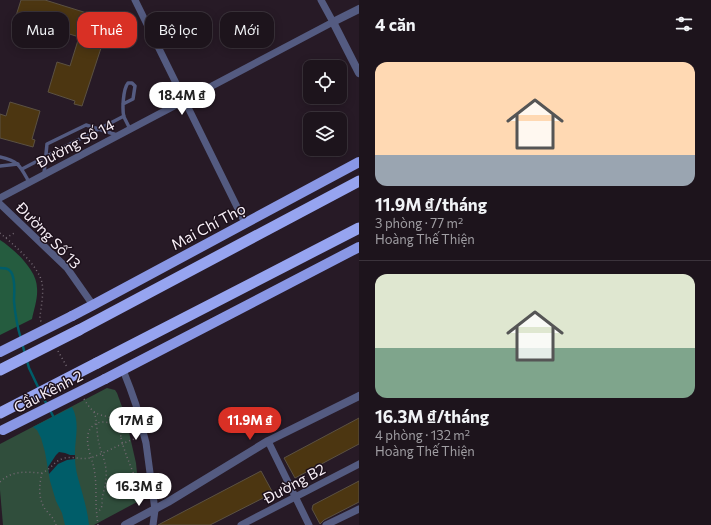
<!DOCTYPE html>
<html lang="vi">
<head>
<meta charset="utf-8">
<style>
	body { margin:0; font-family:Commissioner,sans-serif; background:#2a2129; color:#f1f3f6; height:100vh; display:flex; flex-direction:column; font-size:15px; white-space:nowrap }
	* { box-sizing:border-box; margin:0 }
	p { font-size:13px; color:#a09ea3 }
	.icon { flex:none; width:22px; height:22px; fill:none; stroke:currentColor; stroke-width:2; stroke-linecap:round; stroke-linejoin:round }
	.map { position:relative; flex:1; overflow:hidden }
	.sheet { display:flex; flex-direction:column; background:#1d141c; width:352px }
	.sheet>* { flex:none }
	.banner { position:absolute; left:12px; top:12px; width:287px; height:36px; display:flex; gap:8px }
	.controls { position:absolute; left:303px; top:60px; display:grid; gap:8px }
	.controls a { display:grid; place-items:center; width:44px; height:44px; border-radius:8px; background:#1d141c; box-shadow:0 2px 10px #0003,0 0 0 1px #3b333b; font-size:20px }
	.price { position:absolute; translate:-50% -34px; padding:0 9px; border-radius:14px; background:#fff; color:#222; font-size:13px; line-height:26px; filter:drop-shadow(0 1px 2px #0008) }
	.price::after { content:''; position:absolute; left:50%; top:24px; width:12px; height:9px; margin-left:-6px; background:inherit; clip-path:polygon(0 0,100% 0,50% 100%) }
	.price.on { background:#d93025; color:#fff }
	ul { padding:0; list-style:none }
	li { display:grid; align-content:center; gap:8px; height:212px; padding:0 16px }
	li+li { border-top:1px solid #3b333b }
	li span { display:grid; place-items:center; height:124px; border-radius:12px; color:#555 }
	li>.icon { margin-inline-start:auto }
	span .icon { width:72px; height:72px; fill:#fffc; stroke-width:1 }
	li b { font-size:17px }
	h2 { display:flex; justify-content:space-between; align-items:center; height:48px; padding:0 16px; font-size:17px }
	.pill { padding:0 14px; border-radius:12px; background:#1d141c; box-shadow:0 2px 10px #0003,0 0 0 1px #3b333b; font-size:14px; line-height:36px }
	.pill.on { background:#d93025; color:#fff }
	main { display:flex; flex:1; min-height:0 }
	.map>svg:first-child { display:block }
	.green { fill:#304e3c }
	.forest { fill:#255c3f }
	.water { fill:#005d69 }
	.pier { fill:#271a26 }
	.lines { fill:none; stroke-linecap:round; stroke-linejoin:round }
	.stream { stroke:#005d69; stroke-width:2.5 }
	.building { fill:#4c3611; stroke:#5b5142 }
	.path { stroke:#746973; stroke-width:1.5; stroke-dasharray:1 3; stroke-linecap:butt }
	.service { stroke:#545b81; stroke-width:3.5 }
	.minor { stroke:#545b81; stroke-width:7 }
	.tertiary { stroke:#545b81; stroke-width:8 }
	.primary { stroke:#8997e5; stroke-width:10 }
	.trunk { stroke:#96a4f0; stroke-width:11 }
	.primary-bridge { stroke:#8997e5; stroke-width:10 }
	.trunk-bridge { stroke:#96a4f0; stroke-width:11 }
	.labels { text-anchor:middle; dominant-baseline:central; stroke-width:3; stroke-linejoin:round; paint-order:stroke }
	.street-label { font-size:15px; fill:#f9f0f8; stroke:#1d111c }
</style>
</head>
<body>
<main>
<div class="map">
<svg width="359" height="525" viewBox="0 0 359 525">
	<rect width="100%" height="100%" fill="#271a26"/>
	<path class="green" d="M 107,388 L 115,390 L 117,393 L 125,415 L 136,463 L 139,493 L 137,502 L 94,525 L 3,525 L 0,490 L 0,444 Z"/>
	<path class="forest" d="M 0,240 C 14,249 37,270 37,288 C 38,298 34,309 32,319 L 0,335 Z"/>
	<path class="water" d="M 72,407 C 81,424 74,440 75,458 C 75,470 79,481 82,492 C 85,503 88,514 89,525 L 65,525 L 62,513 L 56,501 L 50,481 L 45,452 L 41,438 L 37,430 L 33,427 Z"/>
	<path class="pier" d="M 59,452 L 65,453 L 70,455 L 75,455 L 75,459 L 67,460 L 58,464 L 49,474 L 48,467 L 56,455 Z"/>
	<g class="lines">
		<path class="stream" d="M 0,268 C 5,268 8,268 11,272 C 16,279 14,293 14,301 C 15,313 17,326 21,339
			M 22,343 L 25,354
			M 27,361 L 29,368 L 39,389
			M 42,395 L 47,405
			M 50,410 L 53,416"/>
	</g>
	<path class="building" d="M 21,0 L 45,0 L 90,14 L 87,24 L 97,27 L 93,42 L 102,45 L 82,106 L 74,104 L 75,101 L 48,92 L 57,62 L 70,66 L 79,37 L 25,20 L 23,25 L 14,22 Z
		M 10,102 L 40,111 L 32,139 L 35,140 L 33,147 L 0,138 L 0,114 L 6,116 Z
		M 359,418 L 359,444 L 295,478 L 284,458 Z
		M 261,471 L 273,493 L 210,525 L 158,525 Z
		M 359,481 L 359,502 L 324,520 L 320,524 L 312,509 L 313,505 Z"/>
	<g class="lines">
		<path class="path" d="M 0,233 C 13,244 39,266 42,283 C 44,293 41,307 40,317 L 41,322
			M 6,238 L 16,232
			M 58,351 L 67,367
			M 84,399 C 87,404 91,410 96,413 C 103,417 114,416 119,424 C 120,428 120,433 121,437
			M 94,412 C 98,423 96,432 99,443 C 100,450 104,457 105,464 C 108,476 105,487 102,498 C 102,504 103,509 97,512
			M 121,438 C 124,450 128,460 133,472 C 135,477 136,481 140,486
			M 42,473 C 39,485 38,498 45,509 C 49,514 54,518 56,525
			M 0,482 C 12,470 26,472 42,473 L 44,472 C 52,468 55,460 65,458 C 74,456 84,461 93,457 C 107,452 120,444 134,439
			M 98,525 C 97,517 96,509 96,501 C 96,488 96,476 93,464 C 90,454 85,441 89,431 C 93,422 105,419 112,425 C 116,427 118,431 120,434"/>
		<path class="service" d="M 123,104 L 133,99 L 135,86 L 132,83 L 128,83 C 123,89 122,110 124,117 C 126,121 128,125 130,129
			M 0,157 C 19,161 20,166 29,182
			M 0,166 L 18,164
			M 22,169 L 124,116
			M 44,174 L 47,144 L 86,125 L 117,135"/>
		<path class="minor" d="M 135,0 L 245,223
			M 0,198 L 333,22 L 321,0
			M 0,204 L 67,268 L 93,305
			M 123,370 L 130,388 L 136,405 L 146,443 L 155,510 L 153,525
			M 268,441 L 309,525
			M 241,525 L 359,464
			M 326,525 L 359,509"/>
		<path class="tertiary" d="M 359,9 L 333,22 L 359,73
			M 125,525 L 168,502 L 268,441 L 359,396"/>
		<path class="primary" d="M 72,316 L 93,305 L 359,162
			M 105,379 L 359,247"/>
		<path class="trunk" d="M 79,330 L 359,181
			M 97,363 L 359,228"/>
		<path class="primary-bridge" d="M 0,352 L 72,316
			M 3,430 L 105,379"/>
		<path class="trunk-bridge" d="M 0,370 L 79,330
			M 0,413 L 97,363"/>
	</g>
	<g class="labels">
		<g class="street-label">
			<text transform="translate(75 143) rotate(-28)">Đường Số 14</text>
			<text transform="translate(208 226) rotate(-28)">Mai Chí Thọ</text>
			<text transform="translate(49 235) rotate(46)">Đường Số 13</text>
			<text transform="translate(48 391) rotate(-27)">Cầu Kênh 2</text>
			<text transform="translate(294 483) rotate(-28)">Đường B2</text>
		</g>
	</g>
</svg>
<div class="controls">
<a><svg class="icon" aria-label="locate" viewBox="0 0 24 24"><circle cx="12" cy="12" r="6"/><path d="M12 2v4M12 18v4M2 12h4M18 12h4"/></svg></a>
<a><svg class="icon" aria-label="layers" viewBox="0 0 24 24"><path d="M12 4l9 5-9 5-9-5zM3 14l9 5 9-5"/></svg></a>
</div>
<b class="price" style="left:182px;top:116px">18.4M ₫</b>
<b class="price" style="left:136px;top:441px">17M ₫</b>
<b class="price on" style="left:250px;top:441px">11.9M ₫</b>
<b class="price" style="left:139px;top:507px">16.3M ₫</b>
<div class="banner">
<a class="pill">Mua</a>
<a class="pill on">Thuê</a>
<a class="pill">Bộ lọc</a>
<a class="pill">Mới</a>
</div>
</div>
<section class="sheet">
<h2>4 căn<svg class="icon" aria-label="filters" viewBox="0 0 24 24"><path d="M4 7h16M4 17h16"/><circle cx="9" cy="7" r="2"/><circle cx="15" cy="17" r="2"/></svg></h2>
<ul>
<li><span style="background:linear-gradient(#ffd9b3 75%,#9aa5b1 0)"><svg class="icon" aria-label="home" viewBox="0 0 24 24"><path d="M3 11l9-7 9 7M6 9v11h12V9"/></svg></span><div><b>11.9M ₫/tháng</b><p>3 phòng · 77 m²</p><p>Hoàng Thế Thiện</p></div></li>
<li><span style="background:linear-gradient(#dfe7d0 60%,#7fa58c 0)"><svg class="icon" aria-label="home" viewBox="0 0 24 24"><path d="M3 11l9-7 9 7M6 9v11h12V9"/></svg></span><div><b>16.3M ₫/tháng</b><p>4 phòng · 132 m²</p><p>Hoàng Thế Thiện</p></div></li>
</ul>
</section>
</main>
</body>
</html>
